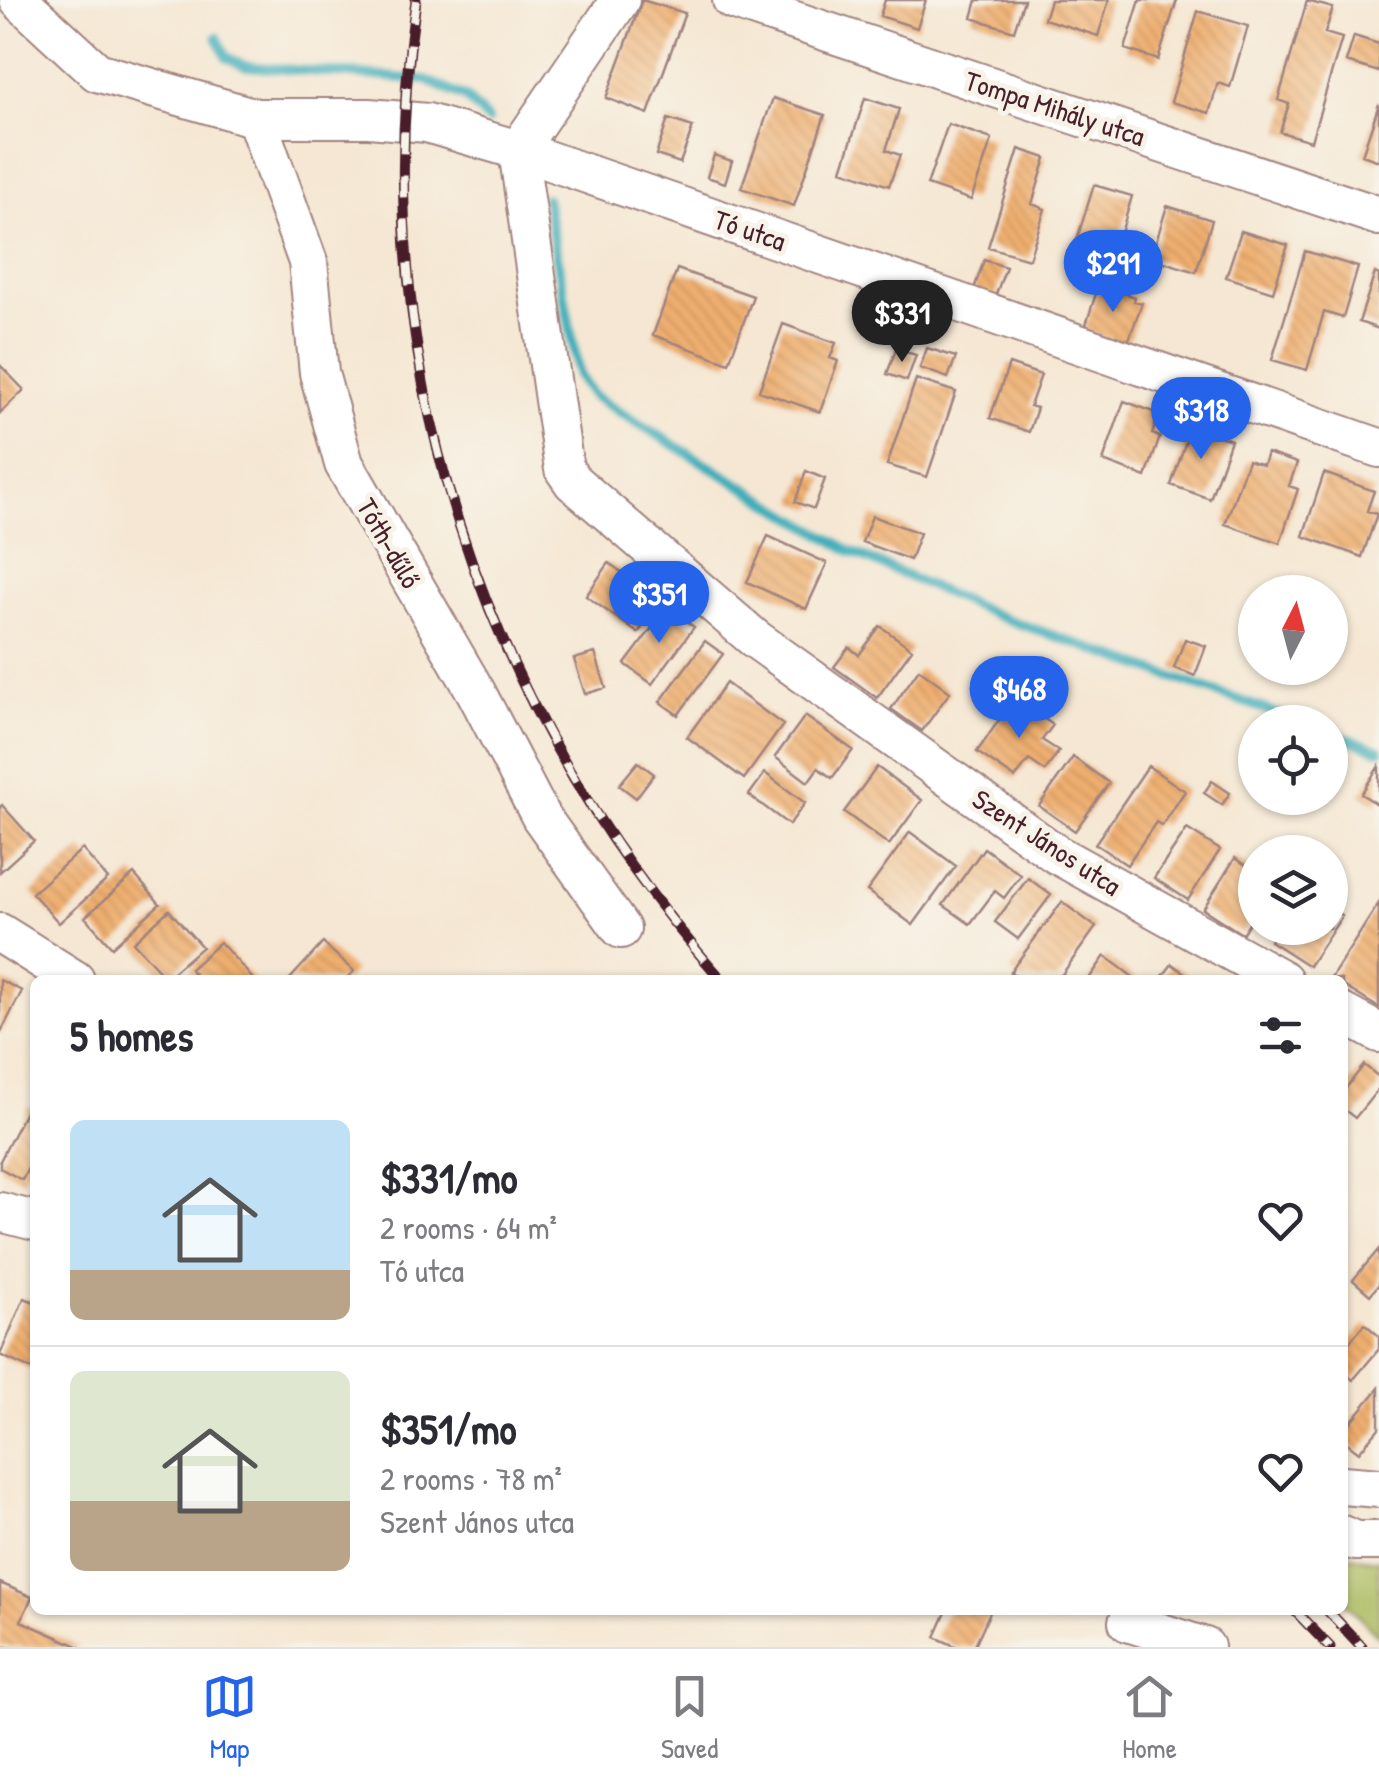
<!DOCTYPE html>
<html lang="en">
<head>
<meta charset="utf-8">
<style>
	body { margin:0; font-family:"Patrick Hand",sans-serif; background:#f2f2f3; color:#2b2b33; height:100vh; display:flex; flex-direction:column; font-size:38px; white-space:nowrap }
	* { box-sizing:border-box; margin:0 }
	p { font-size:32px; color:#7c7c81 }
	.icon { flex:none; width:55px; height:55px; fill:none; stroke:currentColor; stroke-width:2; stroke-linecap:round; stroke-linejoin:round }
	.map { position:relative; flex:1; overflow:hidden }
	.drawer { position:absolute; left:30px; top:975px; width:1318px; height:640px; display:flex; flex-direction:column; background:#fff; border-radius:15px; box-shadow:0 2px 8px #0004 }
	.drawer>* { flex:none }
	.needle { width:65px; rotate:6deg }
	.buttons { position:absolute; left:1238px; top:575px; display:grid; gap:20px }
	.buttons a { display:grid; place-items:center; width:110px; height:110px; border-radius:50%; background:#fff; box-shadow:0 2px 8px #0004; font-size:50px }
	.price { position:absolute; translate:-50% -85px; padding:0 22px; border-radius:35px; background:#2563eb; color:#fff; font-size:32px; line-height:65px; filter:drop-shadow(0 2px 5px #0008) }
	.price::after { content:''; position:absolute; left:50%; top:60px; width:30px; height:22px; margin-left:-15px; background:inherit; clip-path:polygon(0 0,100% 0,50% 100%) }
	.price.on { background:#222; color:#fff }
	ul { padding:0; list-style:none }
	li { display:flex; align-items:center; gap:30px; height:250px; padding:0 40px }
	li+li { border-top:2px solid #e1e1e2 }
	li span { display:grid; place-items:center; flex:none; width:280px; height:200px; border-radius:15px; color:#555 }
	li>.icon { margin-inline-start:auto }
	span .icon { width:120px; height:120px; fill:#fffc; stroke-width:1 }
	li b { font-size:42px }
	h2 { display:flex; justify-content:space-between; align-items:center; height:120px; padding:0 40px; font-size:42px }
	.tabs { display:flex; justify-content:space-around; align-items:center; height:140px; border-top:2px solid #e1e1e2; background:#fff; font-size:28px; color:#7c7c81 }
	.tabs a { display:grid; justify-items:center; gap:5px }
	.tabs .on { color:#2563eb }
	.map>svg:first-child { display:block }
	.grass { fill:#abbc60; stroke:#7a6e46; stroke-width:2.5 }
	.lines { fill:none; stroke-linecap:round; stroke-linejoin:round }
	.stream { stroke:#40afbb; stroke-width:10 }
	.building { fill:url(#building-back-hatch) }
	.minor-casing { stroke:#a0837f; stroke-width:42 }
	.minor { stroke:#fff; stroke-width:38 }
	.rail-casing { stroke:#4a1f2b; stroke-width:11 }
	.rail { stroke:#f7f3e8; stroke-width:8; stroke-dasharray:22; stroke-linecap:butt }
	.labels { text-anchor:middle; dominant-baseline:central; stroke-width:10; stroke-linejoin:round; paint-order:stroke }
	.street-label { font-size:28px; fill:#4a1f2b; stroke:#f7f3e8 }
</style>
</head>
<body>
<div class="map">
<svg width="1379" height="1647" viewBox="0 0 1379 1647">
	<defs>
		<pattern id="building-back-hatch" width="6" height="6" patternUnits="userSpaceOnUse" patternTransform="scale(2.5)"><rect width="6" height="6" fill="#efaf6f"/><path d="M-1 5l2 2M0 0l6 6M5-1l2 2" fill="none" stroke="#ce9660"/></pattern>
	</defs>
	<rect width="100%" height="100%" fill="#f7f3e8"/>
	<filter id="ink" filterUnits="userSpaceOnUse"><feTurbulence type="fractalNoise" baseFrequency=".01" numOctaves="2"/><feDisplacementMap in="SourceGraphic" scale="20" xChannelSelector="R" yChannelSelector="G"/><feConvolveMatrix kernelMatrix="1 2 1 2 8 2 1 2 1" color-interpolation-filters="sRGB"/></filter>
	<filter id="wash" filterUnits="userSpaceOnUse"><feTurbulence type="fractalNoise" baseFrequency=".0048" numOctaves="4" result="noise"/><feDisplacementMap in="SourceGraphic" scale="40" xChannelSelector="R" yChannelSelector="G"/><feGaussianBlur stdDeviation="2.25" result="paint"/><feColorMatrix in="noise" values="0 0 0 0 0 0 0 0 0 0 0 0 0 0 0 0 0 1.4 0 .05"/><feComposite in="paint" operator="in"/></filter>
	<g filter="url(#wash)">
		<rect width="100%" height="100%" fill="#f5e7d3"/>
		<path class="grass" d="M 1342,1555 L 1379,1560 L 1379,1637 L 1343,1599 Z"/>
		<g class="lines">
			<path class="stream" d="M 217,37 L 227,57 L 245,66 L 426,80 L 466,98 L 488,120
				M 546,198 L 579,376 L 593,396 L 850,551 L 1000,617 L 1301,722
				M 1330,732 L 1379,750"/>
		</g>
		<g id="blocks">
			<path class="building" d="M 642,0 L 685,13 L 648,114 L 606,98 Z
				M 885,0 L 926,0 L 917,28 L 880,16 Z
				M 977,0 L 1024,0 L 1014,31 L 972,18 Z
				M 1050,0 L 1109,0 L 1098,36 L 1044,19 Z
				M 1140,0 L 1177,0 L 1158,60 L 1125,49 Z
				M 1307,1 L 1333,8 L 1325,33 L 1342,38 L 1311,141 L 1280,132 L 1289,104 L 1278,100 Z
				M 1198,11 L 1248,26 L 1230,87 L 1218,83 L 1209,113 L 1171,102 Z
				M 1354,36 L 1379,44 L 1379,72 L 1346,62 Z
				M 773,98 L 825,115 L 794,206 L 741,188 Z
				M 865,98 L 899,109 L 886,150 L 900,155 L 889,186 L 842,170 Z
				M 1379,104 L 1379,161 L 1362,155 Z
				M 668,119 L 693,127 L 680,163 L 656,155 Z
				M 948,124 L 992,139 L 971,200 L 927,185 Z
				M 1019,149 L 1046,158 L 1032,204 L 1045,209 L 1029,259 L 988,247 Z
				M 714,155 L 732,161 L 725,183 L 707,177 Z
				M 1094,185 L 1132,196 L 1111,267 L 1072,255 Z
				M 1167,206 L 1212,220 L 1196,272 L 1151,258 Z
				M 1241,231 L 1288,245 L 1273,292 L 1226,277 Z
				M 1305,251 L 1358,267 L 1343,318 L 1324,312 L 1307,370 L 1272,360 Z
				M 984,260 L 1006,267 L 995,297 L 974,289 Z
				M 677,269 L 753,296 L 729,363 L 653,335 Z
				M 1375,273 L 1379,275 L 1379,329 L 1359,322 Z
				M 1099,284 L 1135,297 L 1134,301 L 1142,303 L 1127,345 L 1084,331 Z
				M 783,324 L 836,343 L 830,358 L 838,361 L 820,412 L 759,391 Z
				M 927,348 L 956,357 L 948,378 L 920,368 Z
				M 896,349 L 916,355 L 907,381 L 887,374 Z
				M 1009,364 L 1041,375 L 1030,406 L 1037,408 L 1029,432 L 990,418 Z
				M 0,365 L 24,390 L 0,413 Z
				M 916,379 L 956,392 L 927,477 L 887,465 Z
				M 1124,401 L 1159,414 L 1152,434 L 1160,437 L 1146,477 L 1103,461 Z
				M 1191,426 L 1231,440 L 1210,499 L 1171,485 Z
				M 1267,453 L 1297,463 L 1289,486 L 1298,489 L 1280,543 L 1225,524 L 1248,460 L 1263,465 Z
				M 806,471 L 825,479 L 814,509 L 795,502 Z
				M 1324,473 L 1374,491 L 1367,511 L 1377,514 L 1362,557 L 1303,536 Z
				M 872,516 L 920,533 L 910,560 L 862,542 Z
				M 768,536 L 827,563 L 806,609 L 747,582 Z
				M 609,563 L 661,601 L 638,633 L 586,596 Z
				M 667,608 L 694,627 L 652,684 L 625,664 Z
				M 880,626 L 912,649 L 877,698 L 834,667 L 849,647 L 859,655 Z
				M 1185,639 L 1206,646 L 1195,676 L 1174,668 Z
				M 705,641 L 723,654 L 678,715 L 660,702 Z
				M 595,653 L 606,688 L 585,694 L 574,659 Z
				M 919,669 L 950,692 L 922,731 L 891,709 Z
				M 726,683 L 783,725 L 744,779 L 687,737 Z
				M 1014,698 L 1053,725 L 1042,740 L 1059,751 L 1045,771 L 1029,760 L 1015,778 L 977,752 Z
				M 805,716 L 853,750 L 832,778 L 818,768 L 808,782 L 775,757 Z
				M 1073,757 L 1109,783 L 1075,831 L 1039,806 Z
				M 638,762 L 654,774 L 636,798 L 619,785 Z
				M 1148,766 L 1185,791 L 1162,826 L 1156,822 L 1127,865 L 1095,844 Z
				M 1379,766 L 1379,805 L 1361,794 Z
				M 877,767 L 922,800 L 889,845 L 844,812 Z
				M 765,773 L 805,803 L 789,825 L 749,795 Z
				M 1212,781 L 1230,793 L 1222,805 L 1204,793 Z
				M 2,805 L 34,841 L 0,872 L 0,807 Z
				M 1187,829 L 1220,850 L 1188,900 L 1154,878 Z
				M 910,832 L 956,866 L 913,925 L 867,891 Z
				M 984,848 L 1021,875 L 1004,898 L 995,891 L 970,924 L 943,905 Z
				M 82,849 L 108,879 L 59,923 L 32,893 Z
				M 1235,858 L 1255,871 L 1255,913 L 1242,934 L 1203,909 Z
				M 134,874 L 160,904 L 112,947 L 85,917 Z
				M 1028,878 L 1051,895 L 1018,939 L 995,922 Z
				M 1062,902 L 1096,927 L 1058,980 L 1021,980 L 1010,972 Z
				M 1379,903 L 1379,1008 L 1342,985 L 1342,980 L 1331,978 Z
				M 1330,907 L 1342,916 L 1309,966 L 1270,941 L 1280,928 L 1330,928 Z
				M 169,910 L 202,947 L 166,978 L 133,942 Z
				M 220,942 L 254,980 L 200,980 L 190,969 Z
				M 323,943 L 354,971 L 346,980 L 289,980 Z
				M 1105,956 L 1137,980 L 1088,980 Z
				M 1172,964 L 1194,980 L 1160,980 Z
				M 0,980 L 22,991 L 0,1034 Z
				M 1364,1065 L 1379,1077 L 1379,1088 L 1355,1118 L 1342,1108 L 1342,1093 Z
				M 28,1106 L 35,1109 L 35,1155 L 22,1180 L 0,1168 L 0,1161 Z
				M 1379,1249 L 1379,1284 L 1370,1295 L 1353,1280 Z
				M 24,1298 L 35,1302 L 35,1371 L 0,1355 Z
				M 1365,1324 L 1379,1336 L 1379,1349 L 1353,1380 L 1342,1371 L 1342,1351 Z
				M 1379,1388 L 1379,1428 L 1359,1452 L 1342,1439 L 1342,1433 Z
				M 0,1583 L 32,1597 L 21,1621 L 80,1647 L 0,1647 Z
				M 947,1610 L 991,1610 L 974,1647 L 957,1647 L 935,1637 Z"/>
		</g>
	</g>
	<g filter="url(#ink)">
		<use href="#blocks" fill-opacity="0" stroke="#a0837f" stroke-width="2.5"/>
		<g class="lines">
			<g class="minor-casing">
				<path id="minor" d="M 19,0 L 97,72 L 256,118 L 369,118 L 427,123 L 518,150 L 1379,448
					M 732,0 L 1379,216
					M 256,118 L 308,262 L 319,373 L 344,464 L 476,692 L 541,817 L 621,929
					M 518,150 L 564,469 L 573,482 L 754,638 L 1056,854 L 1283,980
					M 518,150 L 620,0
					M 0,933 L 75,980
					M 1342,1013 L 1379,1033
					M 0,1212 L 35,1221
					M 1342,1485 L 1379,1488
					M 1342,1535 L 1355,1541 L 1379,1541
					M 1128,1622 L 1205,1647"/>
			</g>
			<use href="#minor" class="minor"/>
			<g class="rail-casing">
				<path id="rail" d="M 416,0 C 363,363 482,709 722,980
					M 1294,1610 L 1330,1647
					M 1327,1610 L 1362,1647"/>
			</g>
			<use href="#rail" class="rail"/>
		</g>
	</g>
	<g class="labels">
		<g class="street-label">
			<text transform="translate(1055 108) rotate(18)">Tompa Mihály utca</text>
			<text transform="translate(750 230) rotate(19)">Tó utca</text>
			<text transform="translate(389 543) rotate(60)">Tóth-dűlő</text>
			<text transform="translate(1047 842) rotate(33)">Szent János utca</text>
		</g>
	</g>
</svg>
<div class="buttons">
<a><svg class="needle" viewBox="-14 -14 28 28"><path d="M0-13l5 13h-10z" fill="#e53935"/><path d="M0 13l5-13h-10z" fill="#7c7c81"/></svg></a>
<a><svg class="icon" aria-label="locate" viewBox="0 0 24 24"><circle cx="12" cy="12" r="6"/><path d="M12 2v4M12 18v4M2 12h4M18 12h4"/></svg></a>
<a><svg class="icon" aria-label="layers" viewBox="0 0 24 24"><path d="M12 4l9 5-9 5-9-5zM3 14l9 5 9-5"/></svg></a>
</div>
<b class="price" style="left:1113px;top:315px">$291</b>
<b class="price on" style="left:902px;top:365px">$331</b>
<b class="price" style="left:1201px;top:462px">$318</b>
<b class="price" style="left:659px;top:646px">$351</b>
<b class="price" style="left:1019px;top:741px">$468</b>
<section class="drawer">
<h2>5 homes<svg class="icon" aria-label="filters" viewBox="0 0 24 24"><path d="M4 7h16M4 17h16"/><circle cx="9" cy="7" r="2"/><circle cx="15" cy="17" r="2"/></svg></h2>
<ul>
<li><span style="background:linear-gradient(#bfe0f5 75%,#b9a48a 0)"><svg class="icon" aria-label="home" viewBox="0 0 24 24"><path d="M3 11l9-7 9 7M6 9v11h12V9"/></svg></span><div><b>$331/mo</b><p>2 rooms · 64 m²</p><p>Tó utca</p></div><svg class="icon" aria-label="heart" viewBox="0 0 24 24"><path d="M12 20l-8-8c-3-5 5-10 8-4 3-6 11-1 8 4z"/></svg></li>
<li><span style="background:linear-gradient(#dfe7d0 65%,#b9a48a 0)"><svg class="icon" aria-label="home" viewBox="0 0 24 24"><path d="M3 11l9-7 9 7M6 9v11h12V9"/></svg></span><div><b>$351/mo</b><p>2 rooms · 78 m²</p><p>Szent János utca</p></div><svg class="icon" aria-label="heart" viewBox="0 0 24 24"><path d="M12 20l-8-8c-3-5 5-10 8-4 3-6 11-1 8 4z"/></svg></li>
</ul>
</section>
</div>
<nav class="tabs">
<a class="on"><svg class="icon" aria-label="map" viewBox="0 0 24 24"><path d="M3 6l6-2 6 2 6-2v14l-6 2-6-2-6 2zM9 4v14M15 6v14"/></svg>Map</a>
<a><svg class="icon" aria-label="saved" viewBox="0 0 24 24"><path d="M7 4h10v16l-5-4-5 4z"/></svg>Saved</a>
<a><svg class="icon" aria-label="home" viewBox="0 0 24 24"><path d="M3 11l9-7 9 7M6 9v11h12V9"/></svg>Home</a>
</nav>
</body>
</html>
